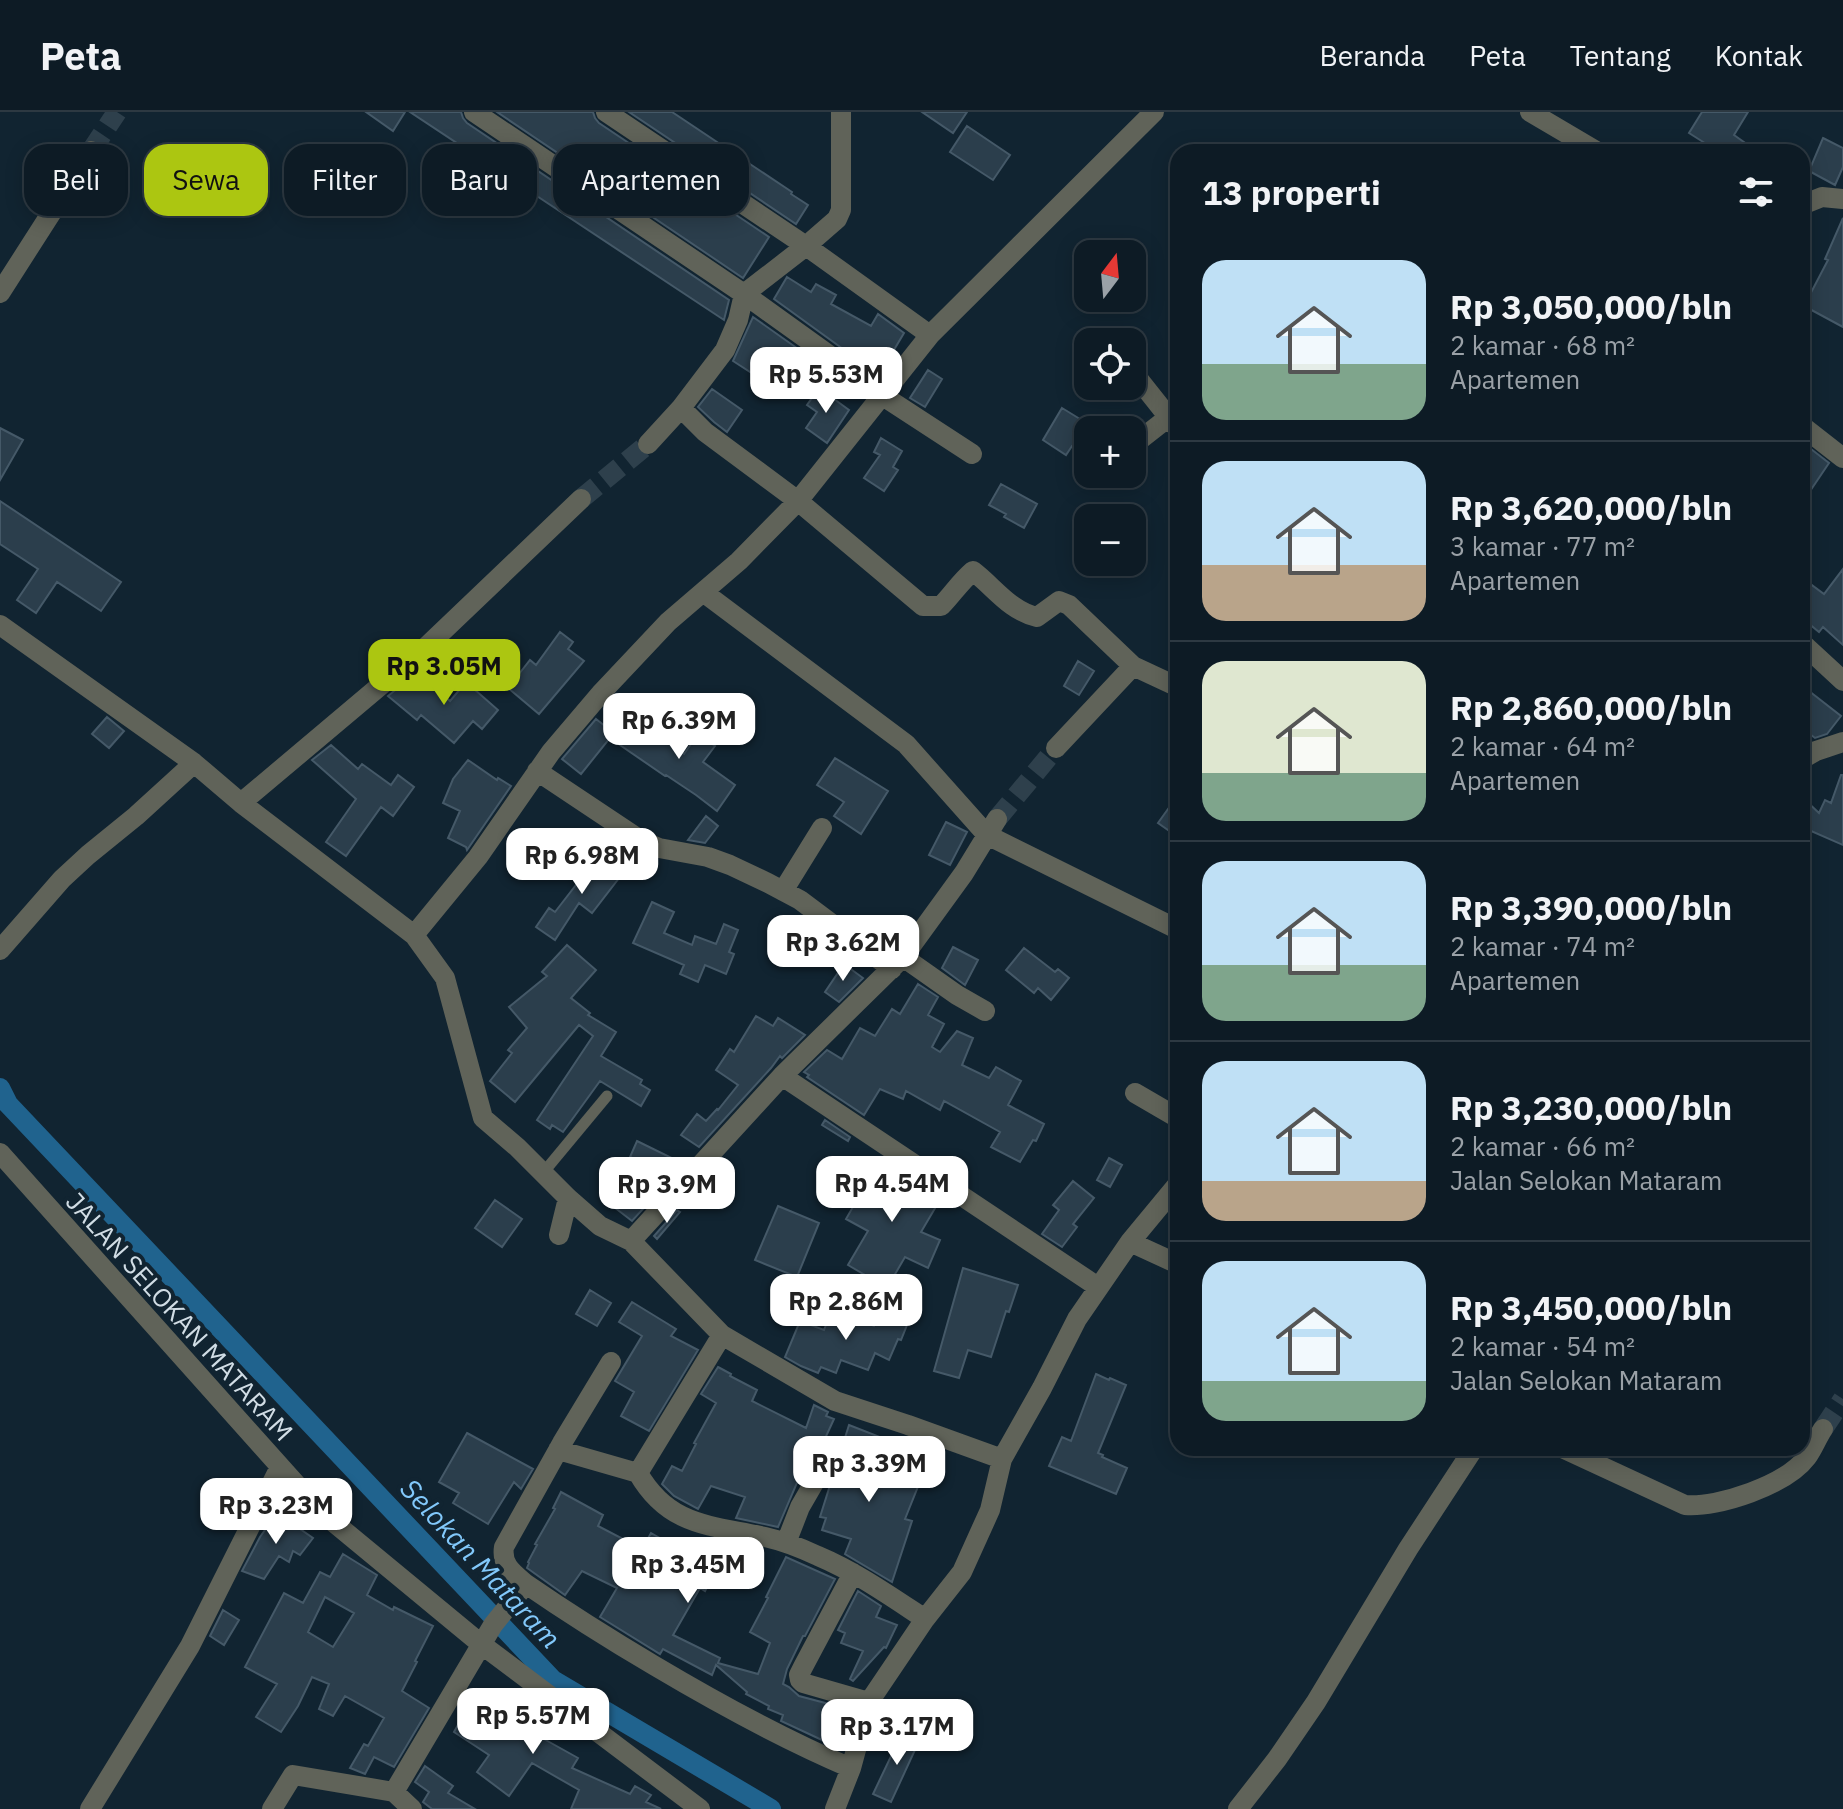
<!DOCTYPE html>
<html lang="id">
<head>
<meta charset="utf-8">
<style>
	body { margin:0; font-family:"IBM Plex Sans",sans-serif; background:#16242d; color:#f1f3f6; height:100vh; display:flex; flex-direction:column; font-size:30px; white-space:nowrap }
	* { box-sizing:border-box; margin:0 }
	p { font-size:26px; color:#9aa1a7 }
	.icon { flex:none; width:44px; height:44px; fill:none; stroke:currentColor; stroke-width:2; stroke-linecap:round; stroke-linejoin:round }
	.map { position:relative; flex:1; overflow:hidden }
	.side { position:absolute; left:1170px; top:32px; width:640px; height:1312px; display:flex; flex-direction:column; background:#0d1b25; border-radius:24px; box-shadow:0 4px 20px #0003,0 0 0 2px #2d3942 }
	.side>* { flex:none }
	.banner { position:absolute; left:24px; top:32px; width:760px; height:72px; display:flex; gap:16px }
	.needle { width:52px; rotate:16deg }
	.fabs { position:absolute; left:1074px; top:128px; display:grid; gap:16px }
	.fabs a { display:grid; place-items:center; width:72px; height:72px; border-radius:16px; background:#0d1b25; box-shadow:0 4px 20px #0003,0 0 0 2px #2d3942; font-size:40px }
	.price { position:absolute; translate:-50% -68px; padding:0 18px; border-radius:16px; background:#fff; color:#222; font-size:26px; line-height:52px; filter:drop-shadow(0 2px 4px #0008) }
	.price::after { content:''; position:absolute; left:50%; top:48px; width:24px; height:18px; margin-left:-12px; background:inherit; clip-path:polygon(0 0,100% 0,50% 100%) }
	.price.on { background:#acc611; color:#111 }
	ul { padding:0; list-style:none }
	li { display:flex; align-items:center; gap:24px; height:200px; padding:0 32px }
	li+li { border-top:2px solid #2d3942 }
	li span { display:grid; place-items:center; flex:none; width:224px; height:160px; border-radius:24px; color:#555 }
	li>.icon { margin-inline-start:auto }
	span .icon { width:96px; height:96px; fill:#fffc; stroke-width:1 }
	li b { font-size:34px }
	h2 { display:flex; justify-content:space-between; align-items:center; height:96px; padding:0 32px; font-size:34px }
	.tag { padding:0 28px; border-radius:24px; background:#0d1b25; box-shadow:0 4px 20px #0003,0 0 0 2px #2d3942; font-size:28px; line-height:72px }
	.tag.on { background:#acc611; color:#111 }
	header { display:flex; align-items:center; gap:48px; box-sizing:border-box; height:112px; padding:0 40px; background:#0d1b25; border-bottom:2px solid #2d3942 }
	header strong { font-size:38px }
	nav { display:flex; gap:44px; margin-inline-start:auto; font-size:28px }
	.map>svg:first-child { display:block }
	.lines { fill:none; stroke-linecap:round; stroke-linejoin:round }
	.canal { stroke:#20638e; stroke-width:20 }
	.building { fill:#2b3e4c; stroke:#455968; stroke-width:2; fill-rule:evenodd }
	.street-tunnel { stroke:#2e404c; stroke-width:20; stroke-dasharray:20 10; stroke-linecap:butt }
	.lane { stroke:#606359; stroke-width:11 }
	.street { stroke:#606359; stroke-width:20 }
	.labels { text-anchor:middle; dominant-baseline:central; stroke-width:8; stroke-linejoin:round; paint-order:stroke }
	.street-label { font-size:26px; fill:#d1dde5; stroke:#112431 }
	.water-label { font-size:28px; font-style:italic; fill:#82c8fa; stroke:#112431 }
</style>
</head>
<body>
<header>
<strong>Peta</strong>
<nav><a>Beranda</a><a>Peta</a><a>Tentang</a><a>Kontak</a></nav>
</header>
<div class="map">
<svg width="1843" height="1697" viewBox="0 0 1843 1697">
	<rect width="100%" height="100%" fill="#112431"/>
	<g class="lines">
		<path class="canal" d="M 0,976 L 8,992 L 553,1568 L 771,1697"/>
	</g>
	<path class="building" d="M 366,0 L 405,0 L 393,19 Z
		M 410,0 L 461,0 L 463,6 L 467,11 L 729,188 L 724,208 Z
		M 497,0 L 593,0 L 595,6 L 599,11 L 769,125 L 743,166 Z
		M 629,0 L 672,0 L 792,80 L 791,82 L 808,93 L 796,112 Z
		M 922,0 L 967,0 L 953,21 Z
		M 1702,0 L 1748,0 L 1734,23 L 1758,40 L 1719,40 L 1689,21 Z
		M 967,14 L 1010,43 L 993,68 L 950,40 Z
		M 1823,26 L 1843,36 L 1843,55 L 1835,73 L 1809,59 Z
		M 1843,106 L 1843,215 L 1804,194 L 1828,148 L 1825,147 Z
		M 787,165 L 811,180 L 816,172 L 836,183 L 831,192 L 871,214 L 878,202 L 904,221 L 879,263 L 774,187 Z
		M 753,205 L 822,254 L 815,263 L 786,242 L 767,271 L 733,249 Z
		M 928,258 L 942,267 L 925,295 L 910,286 Z
		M 819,276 L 849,298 L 827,331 L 806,316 L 817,300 L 807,293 Z
		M 712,277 L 742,298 L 727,320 L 714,310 L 698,295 Z
		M 1062,296 L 1088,312 L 1088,343 L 1072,334 L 1066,343 L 1043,328 Z
		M 0,316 L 23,328 L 0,368 Z
		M 881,326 L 902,339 L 893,355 L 898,358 L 884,379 L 864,366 L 880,343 L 874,340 Z
		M 1802,330 L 1829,351 L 1802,391 Z
		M 1001,372 L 1037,392 L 1024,416 L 1004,405 L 1006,402 L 989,393 Z
		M 0,389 L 121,470 L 101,499 L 57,470 L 36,501 L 17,488 L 38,457 L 0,432 Z
		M 1843,457 L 1843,533 L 1823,515 L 1819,520 L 1802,506 L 1802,480 L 1809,471 L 1824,482 Z
		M 560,520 L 573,530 L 568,537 L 584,549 L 539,602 L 508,576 L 530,548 L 536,553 Z
		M 1078,549 L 1094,559 L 1079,583 L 1064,574 Z
		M 416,561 L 450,589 L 466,570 L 498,598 L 482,617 L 473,609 L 454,631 L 421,603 L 417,608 L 388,584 Z
		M 1809,579 L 1841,604 L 1827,622 L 1815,626 L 1802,616 L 1802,587 Z
		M 647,598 L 663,610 L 654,622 L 684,642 L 698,622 L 715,634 L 703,650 L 735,673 L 717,699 L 696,683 L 666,663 L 665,664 L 620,633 Z
		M 107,605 L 124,619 L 109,636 L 92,622 Z
		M 596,607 L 614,621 L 581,662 L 562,647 Z
		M 331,633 L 358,657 L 362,652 L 391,673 L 398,663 L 414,675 L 393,704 L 381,695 L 346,744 L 326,730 L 356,687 L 312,648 Z
		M 835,646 L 888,679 L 861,722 L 834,704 L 844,690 L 817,673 Z
		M 468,648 L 497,668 L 498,666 L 511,674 L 467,738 L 466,735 L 448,726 L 460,699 L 443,691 L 453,667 Z
		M 1841,663 L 1843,663 L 1843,733 L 1802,715 L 1802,685 L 1819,701 L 1825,688 L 1831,691 Z
		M 1178,683 L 1178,725 L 1158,711 Z
		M 706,704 L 718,714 L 705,731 L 688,728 Z
		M 946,710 L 967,720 L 950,753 L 929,743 Z
		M 600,742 L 623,761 L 592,801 L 579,791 L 555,828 L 536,815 L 549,796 L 555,800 Z
		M 652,790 L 674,800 L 664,821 L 692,833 L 695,824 L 716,832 L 724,812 L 738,818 L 729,840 L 734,842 L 726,862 L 705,853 L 698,870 L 680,862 L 684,853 L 633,831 Z
		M 567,833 L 596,858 L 571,886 L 590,901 L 588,903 L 616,920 L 601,944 L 642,968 L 640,972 L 650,978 L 641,994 L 600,969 L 563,1020 L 552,1013 L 550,1017 L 537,1008 L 593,924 L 579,913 L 515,990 L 490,969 L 512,941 L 508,938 L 527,916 L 509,895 L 547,864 L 542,860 Z
		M 953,835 L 978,848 L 965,873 L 942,856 Z
		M 1024,836 L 1055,860 L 1058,857 L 1069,866 L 1051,888 L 1038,876 L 1034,881 L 1006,858 Z
		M 844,852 L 863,866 L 839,890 L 825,880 Z
		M 918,872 L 938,885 L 928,903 L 944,912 L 932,935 L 940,940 L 957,919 L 973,926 L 962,953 L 989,966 L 996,955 L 1021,969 L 1008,993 L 1044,1012 L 1036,1029 L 1033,1028 L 1020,1050 L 991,1035 L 1000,1020 L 944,989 L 940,998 L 906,979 L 903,987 L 880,977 L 864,1003 L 807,965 L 809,963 L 804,960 L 827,938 L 842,947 L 860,916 L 875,924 L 892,897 L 900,902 Z
		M 756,904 L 773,914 L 778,906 L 805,923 L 782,946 L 780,944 L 771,956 L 699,1035 L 681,1023 L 697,1002 L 706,1009 L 717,997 L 718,998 L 738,973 L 716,958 L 730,937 L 734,940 Z
		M 825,1008 L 850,1025 L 848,1029 L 822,1013 Z
		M 637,1029 L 684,1052 L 632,1109 L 605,1088 L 637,1048 L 630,1045 Z
		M 881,1046 L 941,1086 L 921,1120 L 940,1128 L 928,1156 L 905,1145 L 887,1176 L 848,1153 L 868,1119 L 846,1107 Z
		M 1109,1046 L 1122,1053 L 1110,1075 L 1097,1068 Z
		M 1073,1069 L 1094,1086 L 1073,1112 L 1077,1115 L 1062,1135 L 1042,1122 L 1059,1098 L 1053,1093 Z
		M 495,1088 L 522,1107 L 502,1135 L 475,1116 Z
		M 778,1094 L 819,1111 L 797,1165 L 755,1148 Z
		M 677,1098 L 680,1100 L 657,1127 L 654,1124 Z
		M 963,1156 L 1018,1173 L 1009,1200 L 1006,1199 L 991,1245 L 968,1238 L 959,1266 L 934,1259 Z
		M 590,1178 L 611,1191 L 597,1214 L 576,1202 Z
		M 632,1190 L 676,1217 L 671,1224 L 698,1238 L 649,1319 L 621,1304 L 634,1280 L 615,1269 L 642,1224 L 619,1210 Z
		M 881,1197 L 909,1208 L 901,1228 L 898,1227 L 889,1248 L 875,1241 L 868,1258 L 841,1248 L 836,1261 L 821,1255 L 818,1261 L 801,1254 L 785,1245 L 800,1209 L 824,1218 L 832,1198 L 874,1214 Z
		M 718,1255 L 731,1262 L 730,1264 L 757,1278 L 752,1289 L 806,1316 L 814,1293 L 828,1300 L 826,1304 L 834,1307 L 811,1357 L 808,1358 L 801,1367 L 799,1366 L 778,1415 L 736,1406 L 745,1385 L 711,1374 L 698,1397 L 674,1384 L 662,1372 L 672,1354 L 682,1359 L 696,1332 L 694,1331 L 716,1291 L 701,1282 Z
		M 1096,1262 L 1109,1268 L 1110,1266 L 1126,1273 L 1098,1341 L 1103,1343 L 1102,1345 L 1127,1356 L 1116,1382 L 1049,1354 L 1062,1325 L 1071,1329 Z
		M 849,1313 L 890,1329 L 881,1353 L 898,1360 L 897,1363 L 919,1372 L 905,1407 L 912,1409 L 892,1470 L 845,1442 L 851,1427 L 822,1418 L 826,1406 L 820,1405 Z
		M 467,1321 L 533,1357 L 521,1377 L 514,1370 L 488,1412 L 453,1391 L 459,1381 L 439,1370 Z
		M 561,1380 L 603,1403 L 598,1414 L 642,1437 L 651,1421 L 688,1442 L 689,1440 L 702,1448 L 708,1438 L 723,1446 L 705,1479 L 700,1476 L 673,1523 L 720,1546 L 718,1551 L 758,1562 L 770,1531 L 750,1520 L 768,1486 L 766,1485 L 786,1445 L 835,1467 L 805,1524 L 803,1524 L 787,1557 L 783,1572 L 789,1575 L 799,1584 L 848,1597 L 837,1635 L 781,1609 L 783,1603 L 768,1597 L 769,1594 L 746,1582 L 747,1580 L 716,1553 L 712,1563 L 663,1537 L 660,1542 L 600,1505 L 617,1476 L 582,1459 L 565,1483 L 527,1456 L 529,1451 L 528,1450 L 537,1433 L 535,1432 L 555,1397 L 553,1396 Z
		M 277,1401 L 313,1426 L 300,1443 L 293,1439 L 289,1450 L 279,1444 L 264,1467 L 242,1459 L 260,1425 Z
		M 343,1442 L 377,1463 L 367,1483 L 393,1498 L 394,1495 L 433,1514 L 415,1549 L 417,1550 L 402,1579 L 429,1596 L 394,1655 L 374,1645 L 365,1662 L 350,1656 L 364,1632 L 368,1634 L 384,1606 L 345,1584 L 333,1604 L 319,1597 L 329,1572 L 312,1565 L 298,1594 L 281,1620 L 256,1605 L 277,1572 L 245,1555 L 284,1481 L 303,1491 L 320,1460 L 330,1465 ZM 325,1485 L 354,1501 L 333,1535 L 308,1520 Z
		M 858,1479 L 881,1494 L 876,1505 L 897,1513 L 886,1536 L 884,1535 L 853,1569 L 850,1567 L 863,1539 L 841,1531 L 845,1521 L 838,1518 Z
		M 223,1498 L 239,1508 L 224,1533 L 210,1524 Z
		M 477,1577 L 549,1621 L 544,1627 L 578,1646 L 572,1656 L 630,1682 L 635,1674 L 651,1683 L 646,1690 L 661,1697 L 571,1697 L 579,1678 L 532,1651 L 509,1684 L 477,1660 L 489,1643 L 454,1620 L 466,1599 L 463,1597 Z
		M 903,1619 L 920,1627 L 891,1690 L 873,1682 Z
		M 425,1654 L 453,1674 L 448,1681 L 475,1697 L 432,1697 L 423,1690 L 429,1680 L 415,1670 Z"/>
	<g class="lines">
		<path class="street-tunnel" d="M 91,39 L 117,0
			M 581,387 L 648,332
			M 997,707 L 1056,636
			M 1823,1317 L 1843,1287"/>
		<path class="lane" d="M 543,1061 L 607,984"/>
		<path class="street" d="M 474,0 L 744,182 L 875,276 L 883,284 L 972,342
			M 606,0 L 806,134 L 930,223
			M 1530,0 L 1598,40
			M 1802,93 L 1822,85 L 1843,87
			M 0,181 L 91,39
			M 1132,259 L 1178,317
			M 681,296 L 705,320 L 798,389 L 930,223 L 1154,0
			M 1802,314 L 1843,346
			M 648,332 L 681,296 L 725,238 L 738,208 L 744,182 L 806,134 L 837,107 L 841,98 L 841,0
			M 1132,334 L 1169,305
			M 703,480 L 906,632 L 987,723 L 1175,816 L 1178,814
			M 0,513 L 194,651 L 241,691 L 414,823 L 445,866 L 483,1006 L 517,1035 L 568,1086 L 600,1114 L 631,1129 L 722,1223 L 835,1289 L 908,1313 L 1002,1347
			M 1802,531 L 1843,569
			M 1056,636 L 1133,554
			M 1802,647 L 1816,639 L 1843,630
			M 537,659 L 642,729 L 659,736 L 708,745 L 730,753 L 768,771 L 800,788 L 892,857
			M 241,691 L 425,536 L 581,387
			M 783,779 L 822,716
			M 414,823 L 478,745 L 551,640 L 602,580 L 668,510 L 739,449 L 798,389 L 923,494 L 941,494 C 952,483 960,470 973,459 C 994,475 1010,499 1037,505 L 1059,489 L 1069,493 L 1133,554 L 1178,575
			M 0,838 L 62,767 L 88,743 L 136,704 L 194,651
			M 903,845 L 957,883 L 985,899
			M 782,964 L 1098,1175
			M 1135,981 L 1178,1006
			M 0,1041 L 320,1399 L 481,1532 L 700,1697
			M 559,1123 L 568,1086
			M 631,1129 L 782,964 L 903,845 L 964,761 L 997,707
			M 1130,1130 L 1178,1152
			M 1562,1336 L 1685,1393 C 1718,1396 1786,1373 1807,1345 C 1813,1337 1817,1326 1823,1317
			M 558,1338 L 638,1361 C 669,1415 711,1413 765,1425 C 783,1429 801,1436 818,1444 C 856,1460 890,1484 925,1507
			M 638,1361 L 722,1223
			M 786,1431 L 800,1395 L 815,1369
			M 853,1461 L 803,1555 L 799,1563 L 800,1568 L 803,1571 L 869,1590
			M 526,1472 C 568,1501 611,1528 655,1554 C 719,1592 783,1627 851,1656
			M 90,1697 L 190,1534 L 280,1355
			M 272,1697 L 293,1663 L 394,1680
			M 412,1697 L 394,1680 L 493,1513 L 526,1472 C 513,1461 501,1453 504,1435 L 562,1331 L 611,1250
			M 835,1697 L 851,1656 L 869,1590 L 925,1507 L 962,1460 L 990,1398 L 1002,1347 L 1042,1276 L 1077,1207 L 1130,1130 L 1178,1072
			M 1238,1697 L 1277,1647 L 1316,1590 L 1408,1437 L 1474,1336"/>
	</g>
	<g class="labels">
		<g class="street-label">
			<text transform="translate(180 1204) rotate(48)">JALAN SELOKAN MATARAM</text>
		</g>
		<g class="water-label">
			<text transform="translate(481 1451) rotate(47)">Selokan Mataram</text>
		</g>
	</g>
</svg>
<div class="fabs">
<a><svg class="needle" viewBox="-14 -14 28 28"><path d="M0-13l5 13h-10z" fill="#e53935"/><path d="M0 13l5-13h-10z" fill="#9aa1a7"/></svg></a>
<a><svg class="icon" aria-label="locate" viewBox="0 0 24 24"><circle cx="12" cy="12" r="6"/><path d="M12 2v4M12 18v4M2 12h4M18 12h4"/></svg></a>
<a>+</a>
<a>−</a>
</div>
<b class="price" style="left:826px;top:303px">Rp 5.53M</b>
<b class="price on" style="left:444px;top:595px">Rp 3.05M</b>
<b class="price" style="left:679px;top:649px">Rp 6.39M</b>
<b class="price" style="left:582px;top:784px">Rp 6.98M</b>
<b class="price" style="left:843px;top:871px">Rp 3.62M</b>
<b class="price" style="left:892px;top:1112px">Rp 4.54M</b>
<b class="price" style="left:667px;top:1113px">Rp 3.9M</b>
<b class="price" style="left:846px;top:1230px">Rp 2.86M</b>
<b class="price" style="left:869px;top:1392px">Rp 3.39M</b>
<b class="price" style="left:276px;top:1434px">Rp 3.23M</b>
<b class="price" style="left:688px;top:1493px">Rp 3.45M</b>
<b class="price" style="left:533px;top:1644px">Rp 5.57M</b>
<b class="price" style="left:897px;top:1655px">Rp 3.17M</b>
<div class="banner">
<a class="tag">Beli</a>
<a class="tag on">Sewa</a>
<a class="tag">Filter</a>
<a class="tag">Baru</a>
<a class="tag">Apartemen</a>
</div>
<section class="side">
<h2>13 properti<svg class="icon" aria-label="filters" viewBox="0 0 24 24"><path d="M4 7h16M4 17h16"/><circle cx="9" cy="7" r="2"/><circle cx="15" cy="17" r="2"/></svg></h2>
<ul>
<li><span style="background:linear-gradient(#bfe0f5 65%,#7fa58c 0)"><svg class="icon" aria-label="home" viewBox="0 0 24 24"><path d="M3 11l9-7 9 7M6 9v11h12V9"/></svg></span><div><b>Rp 3,050,000/bln</b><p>2 kamar · 68 m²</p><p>Apartemen</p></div></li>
<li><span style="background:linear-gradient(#bfe0f5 65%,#b9a48a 0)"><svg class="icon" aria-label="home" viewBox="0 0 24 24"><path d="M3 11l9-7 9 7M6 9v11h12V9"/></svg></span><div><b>Rp 3,620,000/bln</b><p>3 kamar · 77 m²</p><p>Apartemen</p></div></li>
<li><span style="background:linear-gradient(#dfe7d0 70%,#7fa58c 0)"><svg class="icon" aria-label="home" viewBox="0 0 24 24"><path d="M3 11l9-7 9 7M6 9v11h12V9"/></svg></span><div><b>Rp 2,860,000/bln</b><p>2 kamar · 64 m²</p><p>Apartemen</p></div></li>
<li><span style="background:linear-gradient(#bfe0f5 65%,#7fa58c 0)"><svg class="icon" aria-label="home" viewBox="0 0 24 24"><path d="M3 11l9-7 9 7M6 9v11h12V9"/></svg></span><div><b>Rp 3,390,000/bln</b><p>2 kamar · 74 m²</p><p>Apartemen</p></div></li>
<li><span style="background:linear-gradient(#bfe0f5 75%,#b9a48a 0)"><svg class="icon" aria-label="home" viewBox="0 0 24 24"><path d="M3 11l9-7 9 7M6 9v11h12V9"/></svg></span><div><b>Rp 3,230,000/bln</b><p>2 kamar · 66 m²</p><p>Jalan Selokan Mataram</p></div></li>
<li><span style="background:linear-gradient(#bfe0f5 75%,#7fa58c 0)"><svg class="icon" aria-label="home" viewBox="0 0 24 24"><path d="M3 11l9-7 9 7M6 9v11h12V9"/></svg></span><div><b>Rp 3,450,000/bln</b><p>2 kamar · 54 m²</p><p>Jalan Selokan Mataram</p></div></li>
</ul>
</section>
</div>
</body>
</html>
